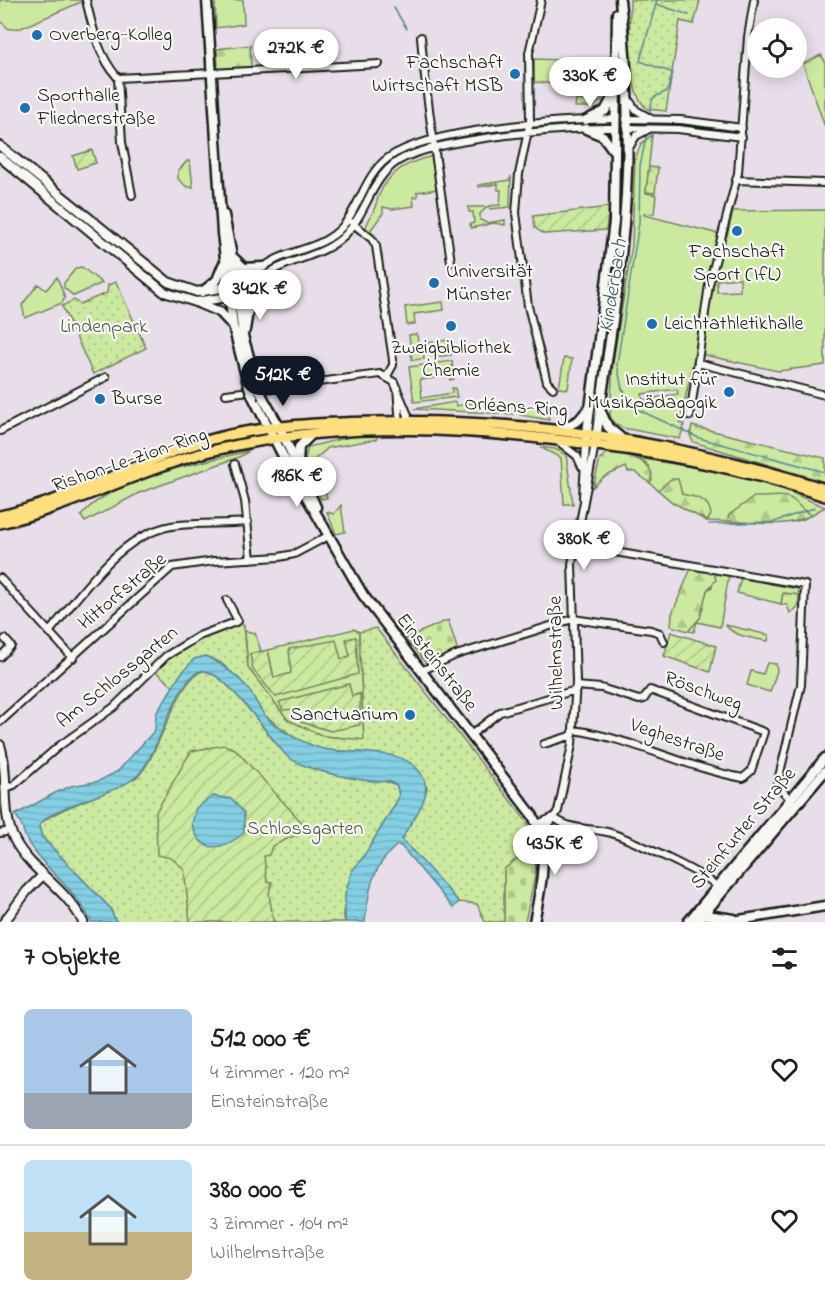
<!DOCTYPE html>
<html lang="de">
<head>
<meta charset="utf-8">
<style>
	body { margin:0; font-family:"Indie Flower",sans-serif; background:#f6f6f6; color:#202124; height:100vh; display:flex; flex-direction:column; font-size:22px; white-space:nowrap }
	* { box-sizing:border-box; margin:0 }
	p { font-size:20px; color:#757577 }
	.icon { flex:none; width:33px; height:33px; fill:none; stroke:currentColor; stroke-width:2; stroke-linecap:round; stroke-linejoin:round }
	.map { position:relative; height:922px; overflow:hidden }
	.details { display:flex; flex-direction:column; background:#fff; flex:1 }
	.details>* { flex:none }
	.fabs { position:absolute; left:747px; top:18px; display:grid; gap:12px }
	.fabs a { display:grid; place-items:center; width:60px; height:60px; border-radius:50%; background:#fff; box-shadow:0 3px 15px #0003; font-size:30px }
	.price { position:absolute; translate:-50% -51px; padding:0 14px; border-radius:21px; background:#fff; color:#222; font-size:20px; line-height:39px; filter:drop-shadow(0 2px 3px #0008) }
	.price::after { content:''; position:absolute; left:50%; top:36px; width:18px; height:14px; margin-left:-9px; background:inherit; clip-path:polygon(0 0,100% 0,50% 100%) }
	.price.selected { background:#111827; color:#fff }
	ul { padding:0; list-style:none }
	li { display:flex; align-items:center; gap:18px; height:150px; padding:0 24px }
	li+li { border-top:2px solid #e0e0e0 }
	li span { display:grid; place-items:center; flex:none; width:168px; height:120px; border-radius:9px; color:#555 }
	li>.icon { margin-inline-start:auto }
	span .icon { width:72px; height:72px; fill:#fffc; stroke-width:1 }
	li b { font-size:26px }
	h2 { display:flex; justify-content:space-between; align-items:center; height:72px; padding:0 24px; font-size:26px }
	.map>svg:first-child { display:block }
	.grass { fill:#cce9a0; stroke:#74825e; stroke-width:1.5; fill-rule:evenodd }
	.forest { fill:url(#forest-firs); stroke:#74825e; stroke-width:1.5 }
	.cemetery { fill:url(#cemetery-stones); stroke:#74825e; stroke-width:1.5 }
	.park { fill:url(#park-dots); stroke:#74825e; stroke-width:1.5 }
	.garden { fill:url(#garden-furrows); stroke:#74825e; stroke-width:1.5 }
	.water { fill:url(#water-rules); stroke:#5a8793; stroke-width:1.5 }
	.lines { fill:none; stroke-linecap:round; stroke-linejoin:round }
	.stream { stroke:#5a8793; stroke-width:1.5 }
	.minor-casing { stroke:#1c1c1c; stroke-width:10 }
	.tertiary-casing { stroke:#1c1c1c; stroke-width:12 }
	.secondary-casing { stroke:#1c1c1c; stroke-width:13 }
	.primary-casing { stroke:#1c1c1c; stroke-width:14 }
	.minor { stroke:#f6f6f2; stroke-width:6 }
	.tertiary { stroke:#f6f6f2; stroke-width:8 }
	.secondary { stroke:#f6f6f2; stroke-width:8 }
	.primary { stroke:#fedf80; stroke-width:9 }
	.secondary-bridge-casing { stroke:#1c1c1c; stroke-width:13; stroke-linecap:butt }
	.secondary-bridge { stroke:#f6f6f2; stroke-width:8 }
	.poi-dot { fill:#1f6fb2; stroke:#f6f6f2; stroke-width:2 }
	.labels { text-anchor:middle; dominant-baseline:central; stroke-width:4.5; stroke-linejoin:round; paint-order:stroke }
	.poi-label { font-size:20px; fill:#1c1c1c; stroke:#f6f6f2; text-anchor:start }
	.park-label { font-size:20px; fill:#515a44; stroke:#f6f6f2 }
	.street-label { font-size:20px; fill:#1c1c1c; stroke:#f6f6f2 }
	.water-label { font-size:21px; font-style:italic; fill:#405b62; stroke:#f6f6f2 }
</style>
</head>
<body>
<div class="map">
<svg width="825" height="922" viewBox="0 0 825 922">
	<defs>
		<pattern id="forest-firs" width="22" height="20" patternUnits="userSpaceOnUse" patternTransform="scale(1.5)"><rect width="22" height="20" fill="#cce9a0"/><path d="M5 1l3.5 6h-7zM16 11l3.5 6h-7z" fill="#afc789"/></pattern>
		<pattern id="cemetery-stones" width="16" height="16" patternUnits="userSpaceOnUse" patternTransform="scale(1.5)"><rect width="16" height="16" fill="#cce9a0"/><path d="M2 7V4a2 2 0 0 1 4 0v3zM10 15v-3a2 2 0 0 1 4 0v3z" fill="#afc789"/></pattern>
		<pattern id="park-dots" width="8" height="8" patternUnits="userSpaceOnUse" patternTransform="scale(1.5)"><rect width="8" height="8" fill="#cce9a0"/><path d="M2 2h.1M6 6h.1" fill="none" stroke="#afc789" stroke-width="1.8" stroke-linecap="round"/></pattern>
		<pattern id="garden-furrows" width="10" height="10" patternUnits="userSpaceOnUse" patternTransform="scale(1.5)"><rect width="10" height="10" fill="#cce9a0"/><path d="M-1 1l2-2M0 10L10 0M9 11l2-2" fill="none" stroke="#afc789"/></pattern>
		<pattern id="water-rules" width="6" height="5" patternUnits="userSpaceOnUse" patternTransform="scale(1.5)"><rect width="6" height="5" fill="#83cfe3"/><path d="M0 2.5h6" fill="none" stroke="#71b1c2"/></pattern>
	</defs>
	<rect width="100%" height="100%" fill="#e8dee9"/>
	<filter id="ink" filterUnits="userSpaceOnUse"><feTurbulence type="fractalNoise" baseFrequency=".0167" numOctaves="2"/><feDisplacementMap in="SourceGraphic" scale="12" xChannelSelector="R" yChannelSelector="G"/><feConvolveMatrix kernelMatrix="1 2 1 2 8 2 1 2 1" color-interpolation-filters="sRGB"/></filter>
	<g filter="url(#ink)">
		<path class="grass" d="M 0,0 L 81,0 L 81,2 L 21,28 L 9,29 L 0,21 Z
			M 215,0 L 243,0 L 244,24 L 216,28 Z
			M 821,55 L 825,61 L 825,127 L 803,64 Z
			M 534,59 L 561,60 L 560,84 L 534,82 Z
			M 597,63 L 606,63 L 602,100 L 593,107 L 575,107 L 576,100 L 590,101 L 591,92 L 596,92 Z
			M 652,135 L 646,193 L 656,195 L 654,214 L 644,213 L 644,215 L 727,236 L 733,211 L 825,210 L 825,365 L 778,371 L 695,353 L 680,423 L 684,424 L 680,439 L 623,428 L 614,423 L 610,416 L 613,362 L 632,245 L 635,159 L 641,144 ZM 740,278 L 740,291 L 717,292 L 717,280 ZM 677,389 L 678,394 L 643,400 L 642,394 Z
			M 0,149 L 123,250 L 121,254 L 0,155 Z
			M 433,156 L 438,189 L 417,192 L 417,197 L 413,197 L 414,206 L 392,209 L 383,207 L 383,213 L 370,231 L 366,229 C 366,221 373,215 375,207 C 383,176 402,163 433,156 Z
			M 187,161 L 190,161 L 193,187 L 187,187 L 178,179 L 178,171 Z
			M 511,176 L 510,207 L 490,209 L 489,206 L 500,205 L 501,190 L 498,190 L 498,184 L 479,187 L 478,185 L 510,180 Z
			M 468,207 L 487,207 L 480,214 L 480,220 L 487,223 L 505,220 L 505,225 L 494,223 L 471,228 L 470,224 L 474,223 L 473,212 L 469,212 Z
			M 82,267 L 102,283 L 74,296 L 64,288 L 64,283 L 76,268 Z
			M 57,277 L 65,298 L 62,303 L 25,318 L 22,305 L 38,284 L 46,290 Z
			M 443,302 L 444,310 L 414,314 L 415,324 L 407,325 L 405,307 Z
			M 417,334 L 418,344 L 448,340 L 451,355 L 433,357 L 431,347 L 423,348 L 424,359 L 412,360 L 409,335 Z
			M 564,358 L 572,359 L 568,389 L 559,388 Z
			M 452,361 L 454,379 L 450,380 L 449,376 L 420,380 L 422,398 L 452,393 L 452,388 L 455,388 L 457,397 L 414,402 L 409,367 Z
			M 455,402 L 456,406 L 480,402 L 481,407 L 520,402 L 521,409 L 513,414 L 414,409 Z
			M 546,404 L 549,420 L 520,415 L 522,407 Z
			M 377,435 L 377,439 L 328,448 L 313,461 L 317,473 L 324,469 L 324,473 L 318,475 L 321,492 L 325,491 L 327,498 L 321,499 L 305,459 L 308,447 L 353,436 Z
			M 540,447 L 555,449 L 566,455 L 573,504 L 564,504 L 561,458 Z
			M 249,451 L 239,457 L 139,493 L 85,522 L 81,516 C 107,480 205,461 249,451 Z
			M 638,458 L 729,473 L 771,484 L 825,507 L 802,520 L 775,523 L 707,521 L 672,502 L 650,483 L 652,479 L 649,466 Z
			M 341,505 L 345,532 L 336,534 L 327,512 L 334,514 Z
			M 714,572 L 729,575 L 720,627 L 697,622 L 694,632 L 688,631 L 700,618 L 707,590 L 712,587 Z
			M 741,578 L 798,589 L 799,595 L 783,593 L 781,604 L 737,593 Z
			M 726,625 L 769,635 L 768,641 C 754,638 733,637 726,625 Z
			M 354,629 L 359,632 L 364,740 L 323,736 L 288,720 L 248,668 L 245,631 L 255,633 L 261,651 L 250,654 L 276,697 L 350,656 L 341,659 L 290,649 L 291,674 L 274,678 L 268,650 ZM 359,694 L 331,731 L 301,722 L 298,709 Z
			M 767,663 L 776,664 L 777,671 L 770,692 L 747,685 L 751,671 L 763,674 Z"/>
		<path class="forest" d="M 250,45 L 251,67 L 218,69 L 217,49 Z
			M 692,426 L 825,458 L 825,482 L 693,442 L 690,435 Z
			M 607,453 C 625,454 643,456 652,473 L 650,483 L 635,472 L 628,472 L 626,467 L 604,477 L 593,487 L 600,459 Z
			M 671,479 L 678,479 L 682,494 C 697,498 709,498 711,515 L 707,521 L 672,502 L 658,490 Z
			M 754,497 C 765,498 783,493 793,500 C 801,506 799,509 811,515 C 788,529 753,522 727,521 L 729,515 Z
			M 691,568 L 714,572 L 716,580 L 707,590 L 700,618 L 688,631 L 671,626 L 672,614 Z
			M 783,593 L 799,595 L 798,607 L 790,613 L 787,605 L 781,604 Z"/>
		<path class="cemetery" d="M 448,620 L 458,651 L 426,663 L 406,638 Z
			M 534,846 L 536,871 L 525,922 L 504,922 L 504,869 Z"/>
		<path class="park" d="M 630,0 L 700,0 L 694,24 L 680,21 L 666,111 L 648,109 C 625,94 630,26 630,0 Z
			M 649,167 L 658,168 L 655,193 L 646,192 Z
			M 116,282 L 146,348 L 93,374 L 62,306 L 74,300 L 80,304 L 107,293 L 108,285 Z
			M 239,622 L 244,626 L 248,668 L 288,720 L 323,736 L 364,740 L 359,632 L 376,628 L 527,822 L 534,846 L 504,869 L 504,922 L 485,922 L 477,904 L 459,902 L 403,842 C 402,823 425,807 427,787 L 360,752 L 323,750 L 298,740 L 263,714 L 246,686 L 221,663 L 206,656 L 180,675 L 174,687 L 155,671 C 179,646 207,634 239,622 Z
			M 203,671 C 230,674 266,737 287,755 C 307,773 345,776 370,780 C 380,782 389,780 397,786 L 399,796 L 396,803 L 364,856 L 352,871 L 343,912 L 345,922 L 116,922 L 110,908 L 42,837 L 39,826 C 47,810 118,792 138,776 C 158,759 177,678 203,671 Z"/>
		<path class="garden" d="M 92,150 L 96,163 L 77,169 L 73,156 Z
			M 609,207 L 606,230 L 544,234 L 535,228 L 533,216 Z
			M 671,632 L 716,646 L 710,672 L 664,656 Z
			M 356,637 L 358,674 L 276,697 L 253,670 L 250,654 L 268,650 L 274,678 L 291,673 L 289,649 L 336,640 L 341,659 L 350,656 L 346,639 Z
			M 349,684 L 352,696 L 360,694 L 360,725 L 331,731 L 301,722 L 298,709 L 283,710 L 279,702 Z
			M 224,745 L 235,749 L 306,827 L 303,832 L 272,846 L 269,855 L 264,856 L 267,882 L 272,882 L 269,893 L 273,920 L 276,922 L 190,922 L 184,869 L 171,858 L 157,855 L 156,812 L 191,751 Z"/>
		<path class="water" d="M 206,656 C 221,664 235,673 246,686 C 253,694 257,705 263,713 C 274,728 296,739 314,746 C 345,759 404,741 423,777 C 434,798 410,821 402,839 L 459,902 L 453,908 L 401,846 L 397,845 C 371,868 369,889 365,922 L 345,922 L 345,894 L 352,871 L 364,856 L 396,803 L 399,796 L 397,786 L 389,781 C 367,784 305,770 288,757 C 273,744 220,660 198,672 C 175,684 158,753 139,774 C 120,795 49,805 39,826 L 42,837 L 110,908 L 116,922 L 91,922 C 77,890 48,873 29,844 C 23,835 23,822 15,815 L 55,793 L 71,786 L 99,781 L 118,771 L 155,730 L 156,714 L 180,675 L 194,659 Z
			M 213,796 L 232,799 L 244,813 L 244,833 C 224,849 201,857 192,824 L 196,808 Z"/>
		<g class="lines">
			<path class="stream" d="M 656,4 L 689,15
				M 394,8 L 407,29
				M 649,113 L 653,98 L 667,91 L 673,73 L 640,61 L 657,0
				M 647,133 L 640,166 L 639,223 L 617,364 L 622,389 L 639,410 L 699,438 L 825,472
				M 709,524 L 774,522 L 814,508"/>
			<g class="minor-casing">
				<path id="minor" d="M 86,0 C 93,29 98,55 118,78 L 379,64
					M 541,0 L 529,53 L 530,121 L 519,174 L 516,213 L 528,306 L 547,382 L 553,388
					M 421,37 C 427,113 441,187 451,262
					M 118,78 L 122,142 L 132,195
					M 629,100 L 636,110 L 650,118
					M 626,119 L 681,120 L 742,128
					M 626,128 L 678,129 L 742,137
					M 629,148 L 636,136 L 649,129
					M 736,180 L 825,183
					M 351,222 L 372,239 L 376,246 L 393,360 L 393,365 L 387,376
					M 237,284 C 251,278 261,267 275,260 C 299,248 325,247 343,226 C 361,204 365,175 388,158 C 429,128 562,120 615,119
					M 238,294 C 251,287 263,276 276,269 C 300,257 326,254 345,235 C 367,213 371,178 398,161 C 436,138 568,127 615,128
					M 698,363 L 825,395
					M 397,388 L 400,424
					M 226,394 L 380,374 L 394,382 L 408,415 L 406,424
					M 690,416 L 709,285 L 738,173 L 748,37 L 754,0
					M 0,431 L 106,377
					M 559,442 L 577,456 L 582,467
					M 235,464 L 245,501 L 251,559
					M 583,497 L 586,443
					M 575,545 L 805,585 L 801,685 L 777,785 L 792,801
					M 0,578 L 73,658
					M 50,631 C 84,591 122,530 179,525 C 202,523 225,524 248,522
					M 0,657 L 11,646 L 5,639
					M 421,671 L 456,655 L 573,619 L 651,630 L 660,633 L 664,642
					M 0,722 L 172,567 L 214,561 L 279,557 L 294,554 L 328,536
					M 574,730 C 634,739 683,767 743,778 L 751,771 L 764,732 L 650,690 L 644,699 L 639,700 L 601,688 L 576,686
					M 472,734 L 500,712 L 576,690
					M 544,744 L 573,735
					M 6,788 L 14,785 L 59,746 L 114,707 L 166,656 L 199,636 L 238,621 L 227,600
					M 554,817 C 565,830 595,828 611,833 C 627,838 712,877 717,887
					M 537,824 L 554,817
					M 539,829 L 551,822 L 558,811 L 572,745 L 576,681 L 572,564 L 595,444
					M 0,833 L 10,831"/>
			</g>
			<g class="tertiary-casing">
				<path id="tertiary" d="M 0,146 L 168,282 L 197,292 L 233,286
					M 0,157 L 164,292 L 196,302 L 234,296
					M 0,745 C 10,776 0,813 15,841 C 32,872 68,890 83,922
					M 4,922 L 27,891 L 42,876"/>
			</g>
			<g class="secondary-casing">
				<path id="secondary" d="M 207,0 L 222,233 L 233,326 L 248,384
					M 586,120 L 605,111 L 613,96
					M 586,129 L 603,136 L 613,150
					M 224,215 L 236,277 L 243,336 L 257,384
					M 235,259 L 244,268 L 263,267
					M 202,292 L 217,280 L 223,265
					M 196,302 L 220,312 L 232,325
					M 245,330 L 250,299 L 261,279
					M 253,397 L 283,456 L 363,595 L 533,816 C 550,850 541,887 534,922
					M 263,398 L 280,428 L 316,507
					M 601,412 L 608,427 L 620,437
					M 562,429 L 579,420 L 588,409
					M 586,440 L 614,222 L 617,13
					M 596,441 C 603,379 615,318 621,256 C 630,172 630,83 620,0
					M 298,463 L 299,447 L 312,434
					M 700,914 L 734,919
					M 688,922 L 825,758
					M 697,922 L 825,771
					M 727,922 L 825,906"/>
			</g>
			<g class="primary-casing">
				<path id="primary" d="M 0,516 C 76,500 142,457 217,438 C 269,425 322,423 375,422 C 530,418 678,442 825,489
					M 0,523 C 74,506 141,468 215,450 C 344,419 474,428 604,446 C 679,456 752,471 825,496"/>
			</g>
			<use href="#minor" class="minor"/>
			<use href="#tertiary" class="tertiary"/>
			<use href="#secondary" class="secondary"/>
			<use href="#primary" class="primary"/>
			<g class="secondary-bridge-casing">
				<path id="secondary-bridge" d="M 248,384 L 253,397
					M 257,384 L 263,398"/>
			</g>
			<use href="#secondary-bridge" class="secondary-bridge"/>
		</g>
	</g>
	<g class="poi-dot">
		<circle cx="37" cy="35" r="6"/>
		<circle cx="515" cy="74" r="6"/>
		<circle cx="25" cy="108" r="6"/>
		<circle cx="737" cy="231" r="6"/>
		<circle cx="434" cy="283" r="6"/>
		<circle cx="652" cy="324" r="6"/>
		<circle cx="451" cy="326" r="6"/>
		<circle cx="729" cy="392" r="6"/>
		<circle cx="100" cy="399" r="6"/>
		<circle cx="410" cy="715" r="6"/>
	</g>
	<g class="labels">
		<g class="poi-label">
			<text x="49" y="35">Overberg-Kolleg</text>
			<text x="503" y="63" text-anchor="end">Fachschaft<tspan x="503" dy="23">Wirtschaft MSB</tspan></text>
			<text x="37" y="96">Sporthalle<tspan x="37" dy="23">Fliednerstraße</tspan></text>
			<text x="737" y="252" text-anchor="middle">Fachschaft<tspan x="737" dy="23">Sport (IfL)</tspan></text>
			<text x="446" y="272">Universität<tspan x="446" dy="23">Münster</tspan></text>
			<text x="664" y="324">Leichtathletikhalle</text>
			<text x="451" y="348" text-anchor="middle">Zweigbibliothek<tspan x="451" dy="23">Chemie</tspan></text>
			<text x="717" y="380" text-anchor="end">Institut für<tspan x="717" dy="23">Musikpädagogik</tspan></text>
			<text x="112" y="399">Burse</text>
			<text x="398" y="715" text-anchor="end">Sanctuarium</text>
		</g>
		<g class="park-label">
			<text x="104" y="327">Lindenpark</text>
			<text x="305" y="829">Schlossgarten</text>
		</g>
		<g class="street-label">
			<text transform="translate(516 408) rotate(4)">Orléans-Ring</text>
			<text transform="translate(130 461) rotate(-19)">Rishon-Le-Zion-Ring</text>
			<text transform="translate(123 592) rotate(-40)">Hittorfstraße</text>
			<text transform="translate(557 653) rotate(-91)">Wilhelmstraße</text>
			<text transform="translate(436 663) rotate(52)">Einsteinstraße</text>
			<text transform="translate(118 678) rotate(-39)">Am Schlossgarten</text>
			<text transform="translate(703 692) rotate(20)">Röschweg</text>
			<text transform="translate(677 741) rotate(19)">Veghestraße</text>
			<text transform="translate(744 829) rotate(-50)">Steinfurter Straße</text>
		</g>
		<g class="water-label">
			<text transform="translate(614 286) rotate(-81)">Kinderbach</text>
		</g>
	</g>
</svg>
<div class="fabs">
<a><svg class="icon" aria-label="locate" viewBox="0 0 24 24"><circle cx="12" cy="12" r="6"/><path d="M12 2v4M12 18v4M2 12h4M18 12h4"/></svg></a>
</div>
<b class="price" style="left:296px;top:80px">272K €</b>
<b class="price" style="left:590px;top:108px">330K €</b>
<b class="price" style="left:260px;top:321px">342K €</b>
<b class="price selected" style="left:283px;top:407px">512K €</b>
<b class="price" style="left:297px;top:508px">186K €</b>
<b class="price" style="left:584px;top:571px">380K €</b>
<b class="price" style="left:555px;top:876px">435K €</b>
</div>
<section class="details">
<h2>7 Objekte<svg class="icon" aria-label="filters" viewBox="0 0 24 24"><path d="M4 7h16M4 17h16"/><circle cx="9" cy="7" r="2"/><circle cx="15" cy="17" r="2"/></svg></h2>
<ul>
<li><span style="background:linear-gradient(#a9c7e8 70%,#9aa5b1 0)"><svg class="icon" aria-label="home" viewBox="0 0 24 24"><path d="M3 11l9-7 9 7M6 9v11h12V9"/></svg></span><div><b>512 000 €</b><p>4 Zimmer · 120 m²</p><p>Einsteinstraße</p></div><svg class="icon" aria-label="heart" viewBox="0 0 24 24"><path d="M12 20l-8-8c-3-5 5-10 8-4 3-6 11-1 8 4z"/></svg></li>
<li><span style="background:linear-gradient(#bfe0f5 60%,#c2b280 0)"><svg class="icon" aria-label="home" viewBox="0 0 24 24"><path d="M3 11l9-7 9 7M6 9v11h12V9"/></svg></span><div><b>380 000 €</b><p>3 Zimmer · 104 m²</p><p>Wilhelmstraße</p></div><svg class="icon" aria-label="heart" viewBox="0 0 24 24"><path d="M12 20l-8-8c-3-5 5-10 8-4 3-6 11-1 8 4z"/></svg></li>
</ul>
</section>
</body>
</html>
